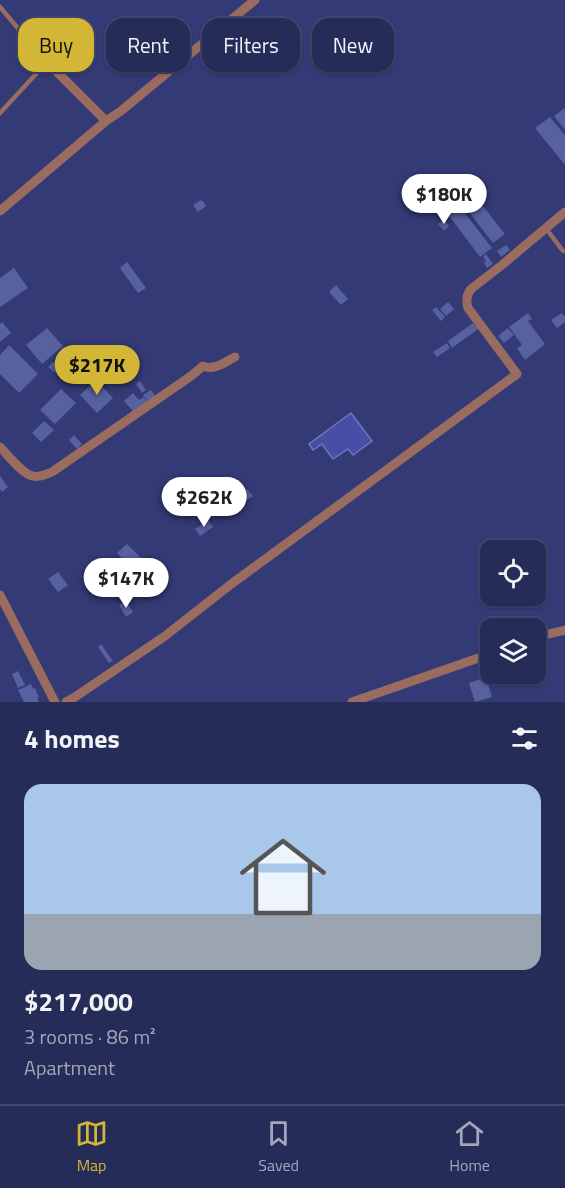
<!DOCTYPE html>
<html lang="en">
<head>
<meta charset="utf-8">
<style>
	body { margin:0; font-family:"Titillium Web",sans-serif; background:#323861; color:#f1f3f6; height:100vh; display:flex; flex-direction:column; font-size:22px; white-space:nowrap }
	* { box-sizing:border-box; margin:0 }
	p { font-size:20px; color:#a4a7ba }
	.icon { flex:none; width:33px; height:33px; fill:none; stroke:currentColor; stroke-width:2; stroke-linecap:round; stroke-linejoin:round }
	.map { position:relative; height:702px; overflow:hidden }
	.panel { display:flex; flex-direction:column; background:#262c58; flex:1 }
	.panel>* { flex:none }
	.hud { position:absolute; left:18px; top:18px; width:530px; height:54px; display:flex; gap:12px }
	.controls { position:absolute; left:480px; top:540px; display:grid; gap:12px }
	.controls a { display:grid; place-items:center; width:66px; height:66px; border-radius:12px; background:#262c58; box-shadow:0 2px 4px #0004,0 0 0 2px #42486e; font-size:30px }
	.price { position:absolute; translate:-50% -51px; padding:0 14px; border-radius:21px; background:#fff; color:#222; font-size:20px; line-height:39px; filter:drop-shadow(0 2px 3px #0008) }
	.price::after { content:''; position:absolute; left:50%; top:36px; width:18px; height:14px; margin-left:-9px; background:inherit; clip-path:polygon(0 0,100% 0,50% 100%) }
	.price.on { background:#d3b635; color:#111 }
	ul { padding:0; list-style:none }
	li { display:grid; align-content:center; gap:12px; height:318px; padding:0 24px }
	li+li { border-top:2px solid #42486e }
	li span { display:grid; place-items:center; height:186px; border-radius:18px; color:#555 }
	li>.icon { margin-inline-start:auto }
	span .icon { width:108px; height:108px; fill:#fffc; stroke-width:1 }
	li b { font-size:26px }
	h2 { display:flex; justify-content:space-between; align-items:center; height:72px; padding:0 24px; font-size:26px }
	.pill { padding:0 21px; border-radius:18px; background:#262c58; box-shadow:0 2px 4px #0004,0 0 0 2px #42486e; font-size:21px; line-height:54px }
	.pill.on { background:#d3b635; color:#111 }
	.tabs { display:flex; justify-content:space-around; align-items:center; height:84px; border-top:2px solid #42486e; background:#262c58; font-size:16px; color:#a4a7ba }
	.tabs a { display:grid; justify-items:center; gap:3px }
	.tabs .on { color:#d3b635 }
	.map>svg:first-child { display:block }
	.water { fill:#464ea5; stroke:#6e76bd; stroke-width:1.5 }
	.building { fill:#5761a0 }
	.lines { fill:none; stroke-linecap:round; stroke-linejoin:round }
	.lane { stroke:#9a6c60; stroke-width:4.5 }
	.street { stroke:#9a6c60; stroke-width:9 }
</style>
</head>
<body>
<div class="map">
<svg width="565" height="702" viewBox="0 0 565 702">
	<rect width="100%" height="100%" fill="#333a75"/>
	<path class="water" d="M 351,413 L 372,441 L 353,455 L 348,449 L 333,459 L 322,444 L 313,450 L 309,444 Z"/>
	<path class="building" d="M 565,108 L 565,130 L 554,116 Z
		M 550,117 L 565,135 L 565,165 L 535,128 Z
		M 463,181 L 505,234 L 493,243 L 452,190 Z
		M 449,193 L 492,248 L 480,257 L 438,201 Z
		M 201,200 L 202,202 L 203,201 L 206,206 L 198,212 L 193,205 Z
		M 444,219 L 449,226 L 444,231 L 438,224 Z
		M 506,245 L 510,250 L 501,257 L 497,251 Z
		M 486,254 L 493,264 L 487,268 L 484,263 L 486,261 L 483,257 Z
		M 127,262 L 146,288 L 138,293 L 120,268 Z
		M 14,268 L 28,288 L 0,307 L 0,278 Z
		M 336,285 L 348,299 L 341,305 L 329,292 Z
		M 448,302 L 454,309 L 446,316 L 440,309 Z
		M 436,307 L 445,317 L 441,321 L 432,310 Z
		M 528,313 L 532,319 L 528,321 L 545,344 L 525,360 L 517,348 L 522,345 L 509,327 Z
		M 562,313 L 565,317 L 565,322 L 557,328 L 551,320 Z
		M 2,322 L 11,333 L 0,342 L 0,324 Z
		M 473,323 L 478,329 L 452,348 L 448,341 Z
		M 47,328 L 63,346 L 42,364 L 26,345 Z
		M 508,328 L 514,335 L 504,343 L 498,336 Z
		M 447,343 L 450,348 L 437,357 L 433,352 Z
		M 9,345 L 38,374 L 19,393 L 0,374 L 0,355 Z
		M 53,362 L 60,368 L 55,373 L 48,367 Z
		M 96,380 L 113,398 L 97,413 L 80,395 Z
		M 140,381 L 146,390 L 142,393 L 136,384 Z
		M 61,389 L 76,403 L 55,424 L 40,410 Z
		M 151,390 L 155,396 L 148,401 L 143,395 Z
		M 133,393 L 139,400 L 144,397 L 147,401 L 133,411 L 124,401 Z
		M 44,421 L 54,430 L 41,442 L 32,433 Z
		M 74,435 L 82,444 L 77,449 L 69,440 Z
		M 0,476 L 8,487 L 2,492 L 0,489 Z
		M 247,489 L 253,496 L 240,505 L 235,498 Z
		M 208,520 L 213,527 L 200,536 L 195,529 Z
		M 127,544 L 144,561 L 134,571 L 117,553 Z
		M 100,561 L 118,582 L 115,585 L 117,588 L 108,595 L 102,588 L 100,590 L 97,586 L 100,583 L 97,579 L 94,582 L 88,575 L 91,573 L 89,570 Z
		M 58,572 L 68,585 L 58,592 L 48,579 Z
		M 126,601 L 133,612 L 126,617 L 119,605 Z
		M 101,644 L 113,661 L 109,663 L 98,647 Z
		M 18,671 L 25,685 L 18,688 L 12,674 Z
		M 486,677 L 492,697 L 475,702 L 469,683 Z
		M 31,684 L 33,689 L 35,688 L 39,697 L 37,698 L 39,702 L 24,702 L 18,690 Z"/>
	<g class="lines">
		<path class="lane" d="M 0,7 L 42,57 L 47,62 L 0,113
			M 545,227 L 563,251"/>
		<path class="street" d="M 47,62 L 106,121
			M 0,211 L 106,121 L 121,111 L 255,0
			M 0,447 C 8,455 22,474 33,476 C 39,478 46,474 52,472 L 191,376 L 203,366 C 214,371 225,362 235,357
			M 0,595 L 55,702
			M 536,637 L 565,630
			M 66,702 L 75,697 L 165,636 L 230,585 L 517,374 L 468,308 C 466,301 466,295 471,289 L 502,265 L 565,212
			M 352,702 L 490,654"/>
	</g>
</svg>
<div class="controls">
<a><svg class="icon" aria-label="locate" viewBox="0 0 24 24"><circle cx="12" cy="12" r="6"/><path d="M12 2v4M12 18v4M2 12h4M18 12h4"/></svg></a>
<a><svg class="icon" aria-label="layers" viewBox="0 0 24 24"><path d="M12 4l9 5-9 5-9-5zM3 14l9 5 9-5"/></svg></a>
</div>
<b class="price" style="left:444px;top:225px">$180K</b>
<b class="price on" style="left:97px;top:396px">$217K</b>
<b class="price" style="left:204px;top:528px">$262K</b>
<b class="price" style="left:126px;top:609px">$147K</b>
<div class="hud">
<a class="pill on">Buy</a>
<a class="pill">Rent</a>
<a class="pill">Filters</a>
<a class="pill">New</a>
</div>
</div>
<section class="panel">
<h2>4 homes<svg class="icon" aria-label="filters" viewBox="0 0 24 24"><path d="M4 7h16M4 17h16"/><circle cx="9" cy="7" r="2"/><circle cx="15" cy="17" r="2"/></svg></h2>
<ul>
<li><span style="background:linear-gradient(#a9c7e8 70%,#9aa5b1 0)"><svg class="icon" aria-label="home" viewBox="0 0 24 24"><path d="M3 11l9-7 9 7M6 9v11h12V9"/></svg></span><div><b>$217,000</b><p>3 rooms · 86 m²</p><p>Apartment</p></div></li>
</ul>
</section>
<nav class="tabs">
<a class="on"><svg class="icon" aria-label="map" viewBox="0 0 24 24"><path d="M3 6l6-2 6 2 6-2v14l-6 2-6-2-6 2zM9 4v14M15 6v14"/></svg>Map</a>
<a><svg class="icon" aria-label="saved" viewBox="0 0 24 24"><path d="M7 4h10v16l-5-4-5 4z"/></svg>Saved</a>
<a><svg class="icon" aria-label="home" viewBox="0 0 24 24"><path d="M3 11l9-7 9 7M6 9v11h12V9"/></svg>Home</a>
</nav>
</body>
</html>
